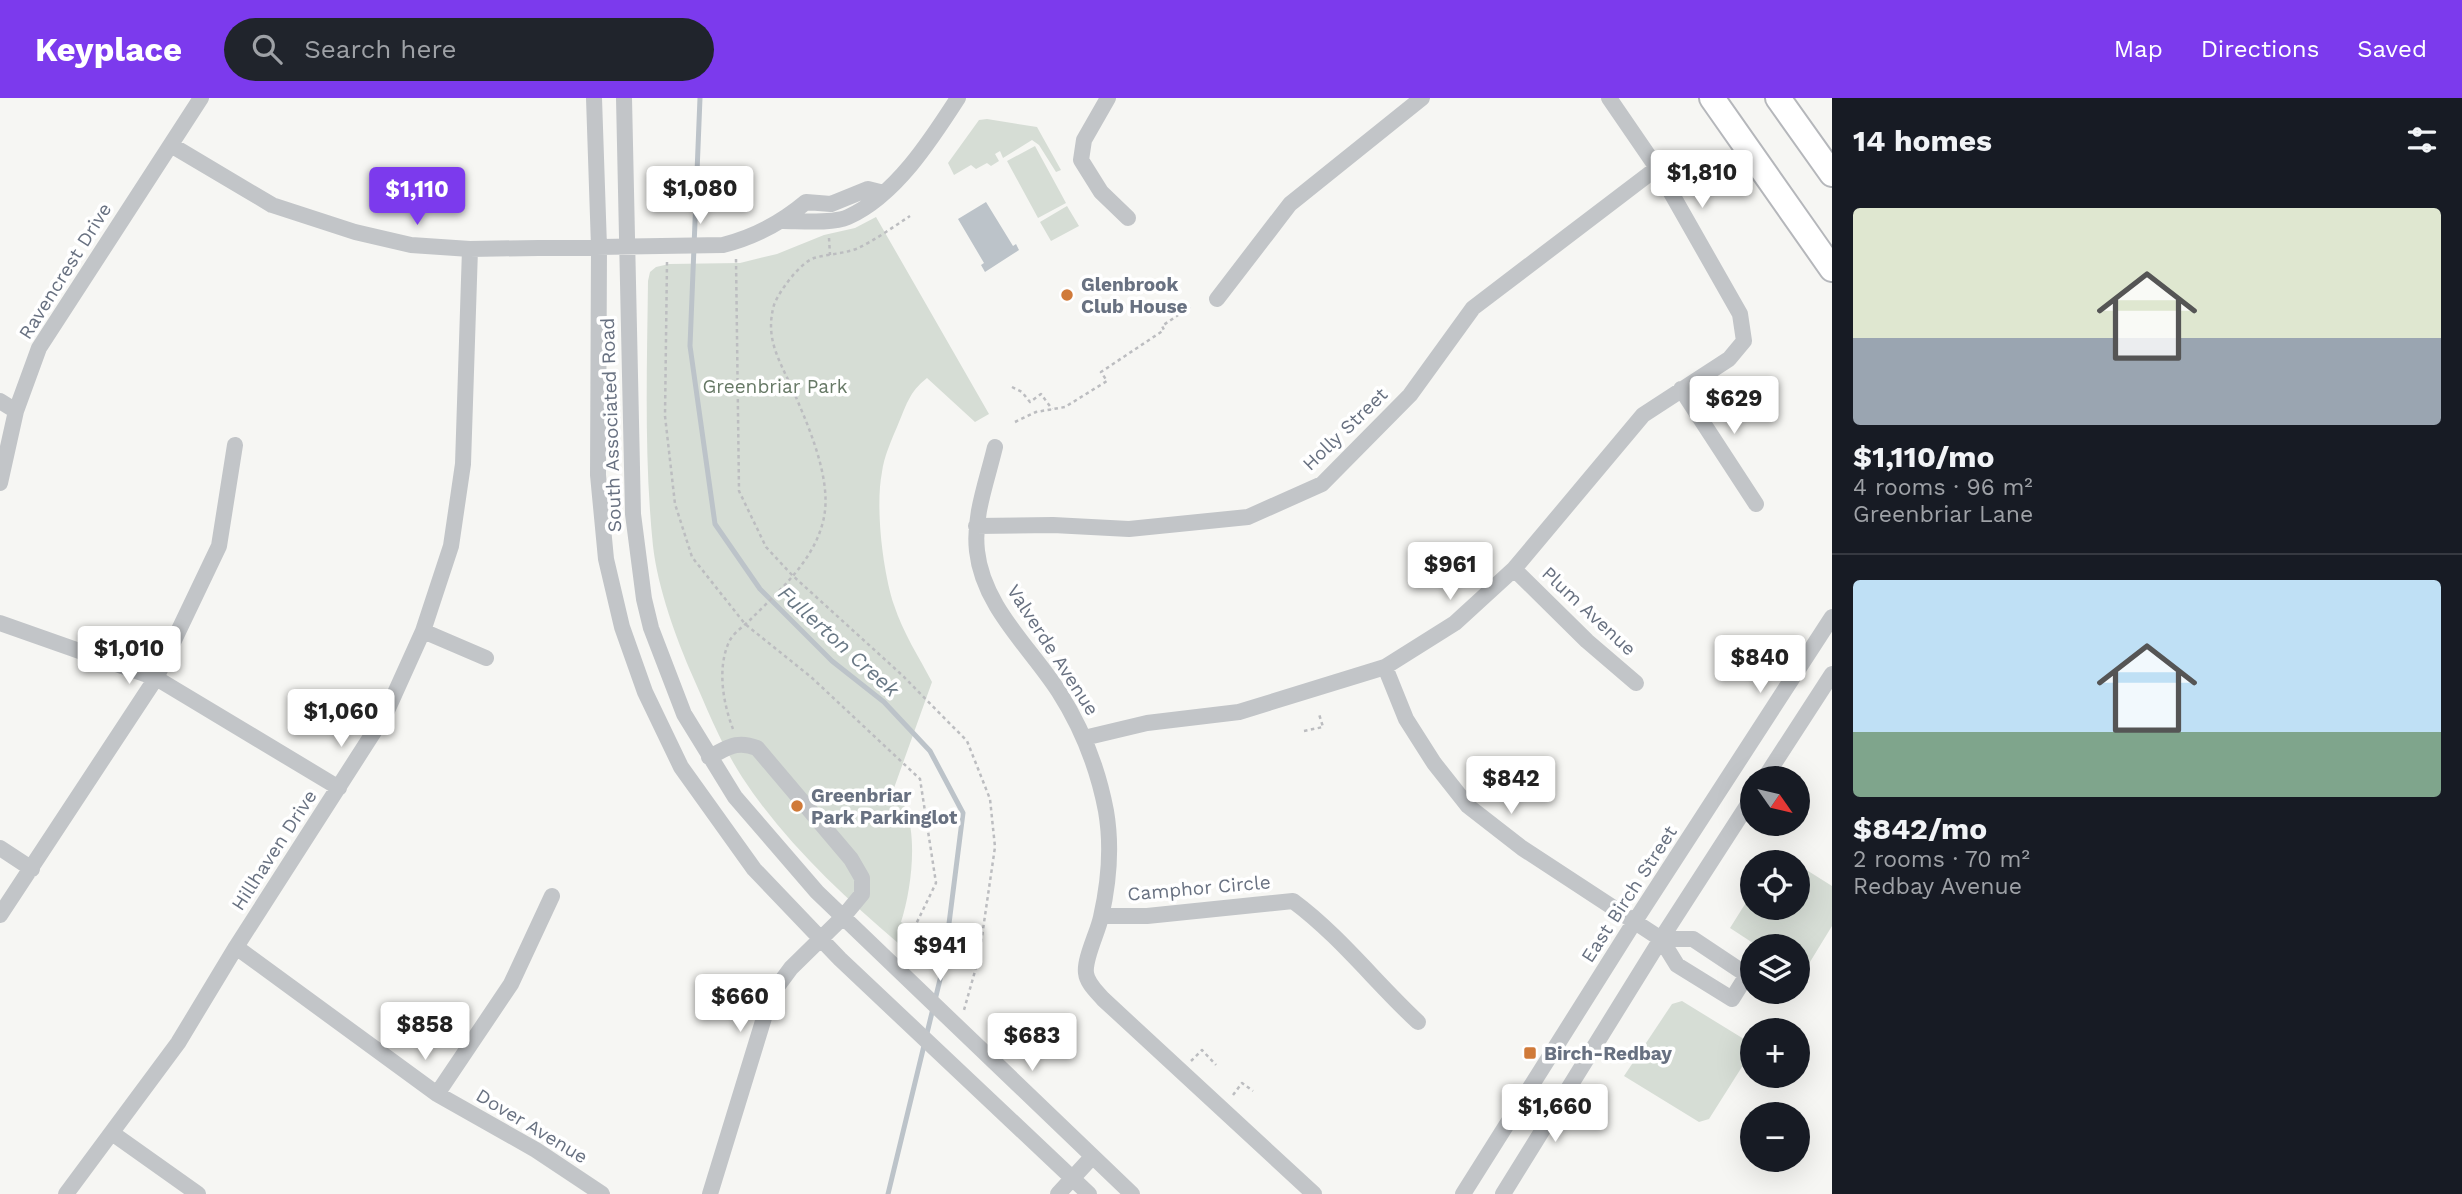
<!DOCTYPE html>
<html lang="en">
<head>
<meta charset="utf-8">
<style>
	body { margin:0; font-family:"Work Sans",sans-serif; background:#20242c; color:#f1f3f6; height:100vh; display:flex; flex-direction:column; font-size:26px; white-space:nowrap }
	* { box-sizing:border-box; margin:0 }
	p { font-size:23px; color:#9ea1a6 }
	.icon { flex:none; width:38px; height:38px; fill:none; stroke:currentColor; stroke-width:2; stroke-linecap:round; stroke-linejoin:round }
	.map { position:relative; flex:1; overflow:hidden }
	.panel { display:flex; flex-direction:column; background:#171b24; width:630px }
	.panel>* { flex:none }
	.needle { width:46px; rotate:124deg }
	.buttons { position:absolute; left:1740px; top:668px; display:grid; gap:14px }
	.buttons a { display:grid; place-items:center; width:70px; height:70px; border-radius:50%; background:#171b24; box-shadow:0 7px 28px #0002; font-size:35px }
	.price { position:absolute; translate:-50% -60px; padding:0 16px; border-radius:7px; background:#fff; color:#222; font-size:23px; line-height:46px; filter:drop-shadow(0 2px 4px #0008) }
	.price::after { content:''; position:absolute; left:50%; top:42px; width:21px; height:16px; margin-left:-10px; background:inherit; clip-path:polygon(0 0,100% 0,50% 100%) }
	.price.current { background:#7c3aed; color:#fff }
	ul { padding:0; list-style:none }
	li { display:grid; align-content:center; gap:14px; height:371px; padding:0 21px }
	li+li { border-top:2px solid #363941 }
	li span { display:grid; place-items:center; height:217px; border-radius:7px; color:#555 }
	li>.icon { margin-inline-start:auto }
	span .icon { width:126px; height:126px; fill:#fffc; stroke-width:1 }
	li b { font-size:30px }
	h2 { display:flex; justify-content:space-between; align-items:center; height:84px; padding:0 21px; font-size:30px }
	header { display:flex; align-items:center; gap:42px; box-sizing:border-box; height:98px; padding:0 35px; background:#7c3aed; color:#fff }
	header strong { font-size:33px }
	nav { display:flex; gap:38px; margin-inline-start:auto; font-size:24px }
	.search { width:490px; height:63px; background:#20242c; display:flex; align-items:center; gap:18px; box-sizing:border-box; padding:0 24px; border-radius:38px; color:#9ea1a6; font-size:26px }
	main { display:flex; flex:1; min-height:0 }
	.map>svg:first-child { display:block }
	.green { fill:#d6ddd5 }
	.water { fill:#bcc3c9 }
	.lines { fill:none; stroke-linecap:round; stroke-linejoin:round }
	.stream { stroke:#bcc3c9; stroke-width:5 }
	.highway-casing { stroke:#b5b7bb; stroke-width:28 }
	.path { stroke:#bcbdc0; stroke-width:2.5; stroke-dasharray:3.5 3.5; stroke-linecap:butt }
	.minor { stroke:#c2c5c8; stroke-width:16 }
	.highway { stroke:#fff; stroke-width:24 }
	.poi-dot { fill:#d07a39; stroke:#fff; stroke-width:2.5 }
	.labels { text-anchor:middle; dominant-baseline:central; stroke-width:7; stroke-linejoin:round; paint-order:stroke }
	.street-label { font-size:19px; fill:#687181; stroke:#fff }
	.poi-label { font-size:19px; font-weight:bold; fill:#687181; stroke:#fff; text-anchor:start }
	.park-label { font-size:19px; fill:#677966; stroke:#fff }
	.water-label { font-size:21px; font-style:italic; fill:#697885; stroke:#fff }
</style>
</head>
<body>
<header>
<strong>Keyplace</strong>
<div class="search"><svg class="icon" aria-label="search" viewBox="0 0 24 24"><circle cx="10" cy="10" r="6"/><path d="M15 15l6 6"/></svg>Search here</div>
<nav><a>Map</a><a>Directions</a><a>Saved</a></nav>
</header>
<main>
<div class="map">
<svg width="1832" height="1096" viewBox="0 0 1832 1096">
	<rect width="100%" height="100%" fill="#f6f6f3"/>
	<path class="green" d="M 987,21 L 1037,29 L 1061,72 L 1056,74 L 1039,47 L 1032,42 L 1003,60 L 1000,53 L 995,56 L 999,63 L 991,68 L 987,65 L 976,71 L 971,67 L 954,77 L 948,65 L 979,22 Z
		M 1035,48 L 1066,105 L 1038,120 L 1007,63 Z
		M 1067,108 L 1079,128 L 1051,143 L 1040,124 Z
		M 876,119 L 989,316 L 975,324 L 927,280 C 909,294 906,308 897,329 C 891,343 884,359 882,374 C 875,409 883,474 894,507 C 903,535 919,559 932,584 L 894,690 C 897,696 902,702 905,709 C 918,740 911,793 901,824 L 906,827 L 898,845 C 841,796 784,743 742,679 C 722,648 708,613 693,579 C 676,540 658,491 653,448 C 644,360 647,271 648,183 L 650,174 L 656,169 L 669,166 L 740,165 L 756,161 L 777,156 L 824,137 L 855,130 Z
		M 1797,766 L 1832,788 L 1832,828 L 1802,877 L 1797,874 L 1797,849 L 1759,849 L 1730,830 L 1752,795 L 1752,810 L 1797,810 Z
		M 1682,903 L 1752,946 L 1752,953 L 1709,1021 L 1699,1024 L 1624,978 L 1672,906 Z"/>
	<path class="water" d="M 986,104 L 1013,148 L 1016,146 L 1019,152 L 985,174 L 981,167 L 984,165 L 958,121 Z"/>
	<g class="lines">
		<path class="stream" d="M 700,0 L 690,248 L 715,426 L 760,491 L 832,563 L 884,604 L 930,653 L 963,715 L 944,865 L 888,1096"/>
		<g class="highway-casing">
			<path id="highway" d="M 1712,0 L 1832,171
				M 1778,0 L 1832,76"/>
		</g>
		<path class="path" d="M 829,140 L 830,157
			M 736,161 L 739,393 L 766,449 L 792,477 L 902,577 L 967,643 L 990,701 L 995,749 L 979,859 L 964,912
			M 667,164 L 665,318 L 675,406 L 692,459 L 745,526 L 811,579 L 920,681 L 936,785 L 903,853
			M 1012,289 L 1022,294 L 1030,304 L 1041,296 L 1052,311
			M 1015,324 L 1036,314 L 1065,309 L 1107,283 L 1101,274 L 1164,232 L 1162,228 L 1190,209
			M 733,631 C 723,605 717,570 729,544 C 733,535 744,528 751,521 C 780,492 816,461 824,419 C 832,380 807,324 791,288 C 778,260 765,239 774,207 C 779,193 800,165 814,160 C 828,156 842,156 856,151 C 874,143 893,129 910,118
			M 1304,633 L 1323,629 L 1319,616
			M 1191,963 L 1202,952 L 1216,967
			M 1233,997 L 1242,985 L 1253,993"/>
		<path class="minor" d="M 594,0 L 599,149 L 598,377 L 606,461 L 622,529 L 645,594 L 681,669 L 754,771 L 840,861 L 1089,1096
			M 624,0 L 633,416 L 644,501 L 651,530 L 684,616 L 735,699 L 817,794 L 1132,1096
			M 1108,0 L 1084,42 L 1081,62 L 1101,94 L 1128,120
			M 171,47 L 272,107 L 355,134 L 411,147 L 470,151 L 723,147 C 755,139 781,125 806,104 L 831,106 L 868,91 L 884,95
			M 783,123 C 800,123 832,126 848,119 C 895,98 931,42 958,0
			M 1217,201 L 1290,106 L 1422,0
			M 1681,291 L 1756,406
			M 0,303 L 16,313
			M 995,349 C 987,383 973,418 977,453 C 983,509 1031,550 1059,594 C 1082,630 1098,671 1106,713 C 1112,748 1109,784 1101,819 C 1098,834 1084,861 1086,875 C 1087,885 1096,893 1103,901 L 1314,1096
			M 0,385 L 16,313 L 39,250 L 201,0
			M 976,428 L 1053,427 L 1129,431 L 1248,419 L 1322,386 L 1410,297 L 1473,210 L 1657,70
			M 1514,471 L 1587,543 L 1636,585
			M 0,525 L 156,580 L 339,690
			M 423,533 L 486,560
			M 1385,569 L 1406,621 L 1434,665 L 1468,708 L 1522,750 L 1661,841 L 1677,867 L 1732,901 L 1747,877 L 1693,841 L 1661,841
			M 1084,640 L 1147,625 L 1239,614 L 1385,569 L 1455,525 L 1514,471 L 1643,317 L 1729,261 L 1744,243 L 1740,216 L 1657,70 L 1609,0
			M 709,659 C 728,650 736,642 757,650 L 851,761 L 862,780 L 862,796 L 843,819 L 791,870 L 771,897 L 710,1096
			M 1764,681 L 1832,576
			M 0,750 L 32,771
			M 0,817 L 156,580 L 219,448 L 235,347
			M 1102,818 L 1147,818 L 1293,803 C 1339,837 1376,885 1418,924
			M 236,849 L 437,996 L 536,1052 L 602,1096
			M 437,996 L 511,886 L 552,798
			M 112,1035 L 198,1096
			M 66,1096 L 178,945 L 236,849 L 386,615 L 423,533 L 451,448 L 463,366 L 470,151
			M 1058,1096 L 1092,1059
			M 1463,1096 L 1635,823 L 1832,519
			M 1503,1096 L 1661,841 L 1752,700"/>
		<use href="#highway" class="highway"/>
	</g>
	<g class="poi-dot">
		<circle cx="1067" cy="197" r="7"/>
		<circle cx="797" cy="708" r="7"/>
		<rect x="1523" y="948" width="14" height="14" rx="3.5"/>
	</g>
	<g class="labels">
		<g class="street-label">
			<text transform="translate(65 173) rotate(-58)">Ravencrest Drive</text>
			<text transform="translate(611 327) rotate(-92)">South Associated Road</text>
			<text transform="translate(1345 331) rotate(-44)">Holly Street</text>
			<text transform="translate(1589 513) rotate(43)">Plum Avenue</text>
			<text transform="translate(1053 552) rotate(57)">Valverde Avenue</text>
			<text transform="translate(274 752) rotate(-57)">Hillhaven Drive</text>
			<text transform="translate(1199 790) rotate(-5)">Camphor Circle</text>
			<text transform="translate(1629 796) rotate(-57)">East Birch Street</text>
			<text transform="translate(532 1028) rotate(31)">Dover Avenue</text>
		</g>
		<g class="poi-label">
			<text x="1081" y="186">Glenbrook<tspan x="1081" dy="22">Club House</tspan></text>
			<text x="811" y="697">Greenbriar<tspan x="811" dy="22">Park Parkinglot</tspan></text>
			<text x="1544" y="955">Birch-Redbay</text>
		</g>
		<g class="park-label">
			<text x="775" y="288">Greenbriar Park</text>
		</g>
		<g class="water-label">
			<text transform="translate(839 543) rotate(42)">Fullerton Creek</text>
		</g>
	</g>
</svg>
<div class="buttons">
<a><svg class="needle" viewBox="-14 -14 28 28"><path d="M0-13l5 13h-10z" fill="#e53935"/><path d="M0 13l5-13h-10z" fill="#9ea1a6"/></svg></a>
<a><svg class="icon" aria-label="locate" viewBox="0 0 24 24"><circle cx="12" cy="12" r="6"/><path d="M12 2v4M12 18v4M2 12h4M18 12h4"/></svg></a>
<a><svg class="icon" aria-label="layers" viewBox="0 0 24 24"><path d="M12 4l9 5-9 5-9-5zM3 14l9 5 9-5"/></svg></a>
<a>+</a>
<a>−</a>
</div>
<b class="price" style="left:1702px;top:112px">$1,810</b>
<b class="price" style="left:700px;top:128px">$1,080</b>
<b class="price current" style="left:417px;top:129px">$1,110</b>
<b class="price" style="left:1734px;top:338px">$629</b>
<b class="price" style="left:1450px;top:504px">$961</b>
<b class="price" style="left:129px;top:588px">$1,010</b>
<b class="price" style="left:1760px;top:597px">$840</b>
<b class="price" style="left:341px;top:651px">$1,060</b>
<b class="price" style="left:1511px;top:718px">$842</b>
<b class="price" style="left:940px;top:885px">$941</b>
<b class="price" style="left:740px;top:936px">$660</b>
<b class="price" style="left:425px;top:964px">$858</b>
<b class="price" style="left:1032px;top:975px">$683</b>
<b class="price" style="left:1555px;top:1046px">$1,660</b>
</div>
<section class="panel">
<h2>14 homes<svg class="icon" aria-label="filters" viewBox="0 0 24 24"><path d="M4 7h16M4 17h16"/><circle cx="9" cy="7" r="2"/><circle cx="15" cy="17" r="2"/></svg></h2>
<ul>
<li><span style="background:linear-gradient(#dfe7d0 60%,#9aa5b1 0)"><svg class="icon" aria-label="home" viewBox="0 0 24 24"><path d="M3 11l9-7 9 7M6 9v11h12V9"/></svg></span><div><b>$1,110/mo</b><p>4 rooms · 96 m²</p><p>Greenbriar Lane</p></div></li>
<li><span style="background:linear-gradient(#bfe0f5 70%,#7fa58c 0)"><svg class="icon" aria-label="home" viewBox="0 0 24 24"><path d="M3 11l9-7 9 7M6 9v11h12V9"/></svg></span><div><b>$842/mo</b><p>2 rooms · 70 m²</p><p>Redbay Avenue</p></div></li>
</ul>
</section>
</main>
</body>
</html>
